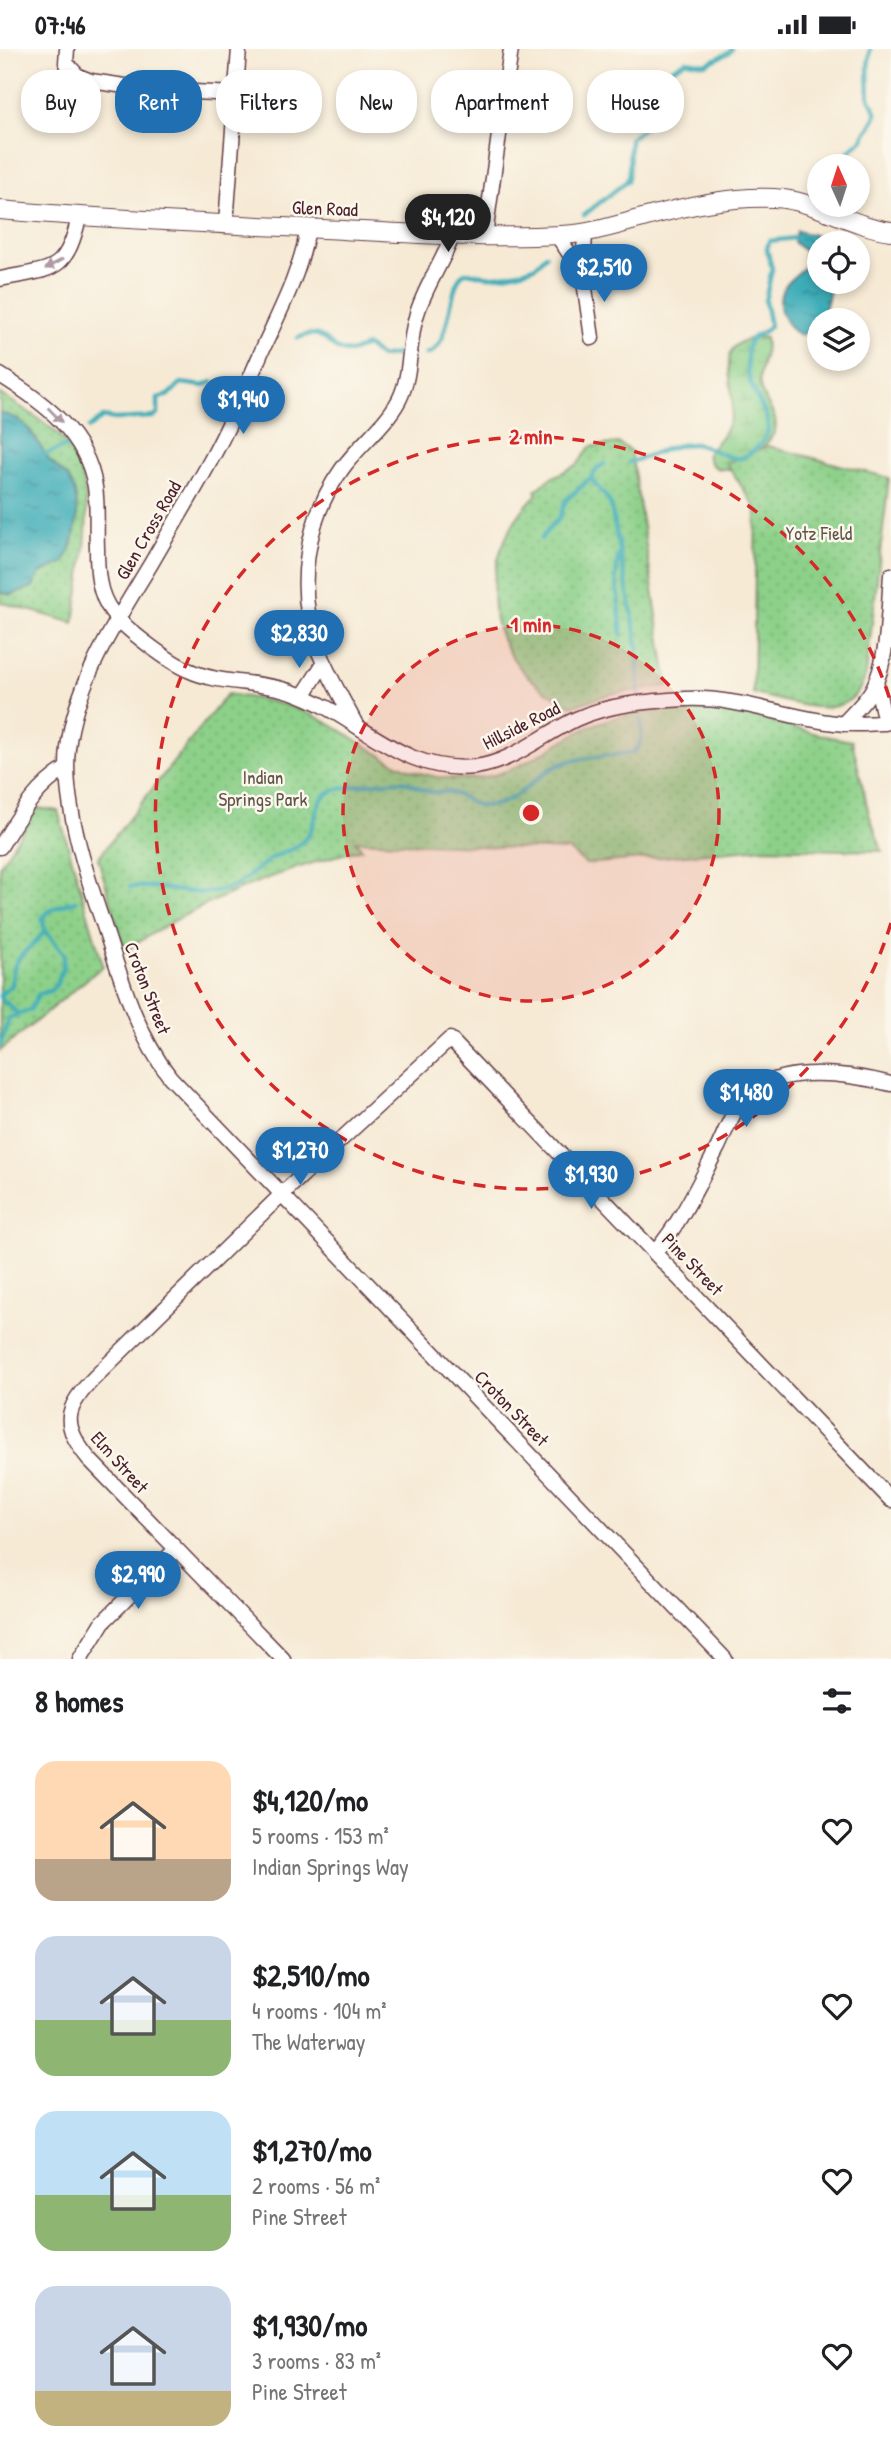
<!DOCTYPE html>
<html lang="en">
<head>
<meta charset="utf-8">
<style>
	body { margin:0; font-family:"Patrick Hand",sans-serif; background:#f2f2f2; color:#202124; height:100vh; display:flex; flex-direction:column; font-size:26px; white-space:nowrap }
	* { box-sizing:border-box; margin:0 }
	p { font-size:23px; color:#757577 }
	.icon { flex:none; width:38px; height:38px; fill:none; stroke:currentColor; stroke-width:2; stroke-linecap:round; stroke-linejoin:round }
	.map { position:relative; height:1610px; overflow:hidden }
	.drawer { display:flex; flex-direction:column; background:#fff; flex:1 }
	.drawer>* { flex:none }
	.banner { position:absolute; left:21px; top:21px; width:850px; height:63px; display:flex; gap:14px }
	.needle { width:46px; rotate:357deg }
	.controls { position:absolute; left:807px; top:105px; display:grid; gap:14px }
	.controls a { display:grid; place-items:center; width:63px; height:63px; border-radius:50%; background:#fff; box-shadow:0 4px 10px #0003; font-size:35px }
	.price { position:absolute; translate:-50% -60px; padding:0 16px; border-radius:24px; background:#1f6fb2; color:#fff; font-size:23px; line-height:46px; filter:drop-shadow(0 2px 4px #0008) }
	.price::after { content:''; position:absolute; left:50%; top:42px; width:21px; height:16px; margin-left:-10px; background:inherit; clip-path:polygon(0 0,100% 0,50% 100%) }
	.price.current { background:#222; color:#fff }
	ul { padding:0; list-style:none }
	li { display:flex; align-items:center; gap:21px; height:175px; padding:0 35px }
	li span { display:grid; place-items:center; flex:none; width:196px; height:140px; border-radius:21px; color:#555 }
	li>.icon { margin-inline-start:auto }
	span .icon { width:84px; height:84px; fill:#fffc; stroke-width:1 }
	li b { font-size:30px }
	h2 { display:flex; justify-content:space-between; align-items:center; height:84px; padding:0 35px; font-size:30px }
	.tag { padding:0 24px; border-radius:28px; background:#fff; box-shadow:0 4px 10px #0003; font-size:24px; line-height:63px }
	.tag.current { background:#1f6fb2; color:#fff }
	.status { display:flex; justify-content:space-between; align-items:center; height:49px; padding:0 35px; background:#fff; direction:ltr }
	.status svg { height:19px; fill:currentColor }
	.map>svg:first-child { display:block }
	.wetland { fill:url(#wetland-marsh); stroke:#6b785a; stroke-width:2 }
	.park { fill:url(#park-dots); stroke:#6b785a; stroke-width:2 }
	.water { fill:url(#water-ripples); stroke:#446672; stroke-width:2 }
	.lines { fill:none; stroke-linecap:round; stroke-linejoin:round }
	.stream { stroke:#3dadb8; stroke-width:4.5 }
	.minor-casing { stroke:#643d44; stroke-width:17 }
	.tertiary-casing { stroke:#643d44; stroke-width:20 }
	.minor { stroke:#fff; stroke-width:14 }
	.tertiary { stroke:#fff; stroke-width:18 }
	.oneway { fill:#ae9aa0 }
	.ring { fill:none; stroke:#d62828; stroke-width:3.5; stroke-dasharray:12 9 }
	.labels { text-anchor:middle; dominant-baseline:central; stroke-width:5; stroke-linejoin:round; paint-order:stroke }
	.street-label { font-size:19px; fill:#4a1f2b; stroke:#fbf7ec }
	.park-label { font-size:19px; fill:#5e5447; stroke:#fbf7ec }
	.centre { fill:#d62828; stroke:#fbf7ec; stroke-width:3.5 }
	.ring-label { font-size:21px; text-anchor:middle; font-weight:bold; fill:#d62828; stroke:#fbf7ec; stroke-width:5; stroke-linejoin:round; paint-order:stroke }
</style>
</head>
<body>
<div class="status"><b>07:46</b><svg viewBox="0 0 49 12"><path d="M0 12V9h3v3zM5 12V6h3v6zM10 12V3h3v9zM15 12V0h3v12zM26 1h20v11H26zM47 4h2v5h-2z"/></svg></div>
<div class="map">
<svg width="891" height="1610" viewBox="0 0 891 1610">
	<defs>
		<pattern id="wetland-marsh" width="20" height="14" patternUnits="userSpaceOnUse" patternTransform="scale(1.75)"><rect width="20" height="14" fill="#8cd089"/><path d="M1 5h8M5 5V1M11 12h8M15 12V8" fill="none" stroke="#7ab276"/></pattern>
		<pattern id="park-dots" width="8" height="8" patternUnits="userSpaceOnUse" patternTransform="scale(1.75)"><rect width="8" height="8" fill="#8cd089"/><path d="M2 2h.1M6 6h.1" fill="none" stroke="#7ab276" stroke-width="1.8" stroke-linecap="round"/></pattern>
		<pattern id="water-ripples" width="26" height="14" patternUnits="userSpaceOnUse" patternTransform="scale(1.75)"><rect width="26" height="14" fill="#3dadb8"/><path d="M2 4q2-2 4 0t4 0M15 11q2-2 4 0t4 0" fill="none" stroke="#358c96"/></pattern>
	</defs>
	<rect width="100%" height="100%" fill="#fbf7ec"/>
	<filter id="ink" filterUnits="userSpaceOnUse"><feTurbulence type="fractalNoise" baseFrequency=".0143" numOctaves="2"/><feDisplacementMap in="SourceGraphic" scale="14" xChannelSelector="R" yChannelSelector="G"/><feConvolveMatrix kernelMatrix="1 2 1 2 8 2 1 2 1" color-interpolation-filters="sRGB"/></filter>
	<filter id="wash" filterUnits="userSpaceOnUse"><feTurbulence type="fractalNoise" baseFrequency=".00686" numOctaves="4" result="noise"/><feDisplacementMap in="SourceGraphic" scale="28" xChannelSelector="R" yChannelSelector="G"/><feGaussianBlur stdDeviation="1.57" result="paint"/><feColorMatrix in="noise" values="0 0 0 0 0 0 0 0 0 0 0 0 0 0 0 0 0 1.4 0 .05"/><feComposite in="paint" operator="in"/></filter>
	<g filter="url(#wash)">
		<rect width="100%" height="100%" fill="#f6ead5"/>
		<path class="wetland" d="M 759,288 L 765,289 C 769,307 755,322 761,341 C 765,354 779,367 775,381 C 768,402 714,442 707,405 C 716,395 728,381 731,368 C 739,335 708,293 759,288 Z"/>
		<path class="park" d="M 0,345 C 22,359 44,371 62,389 C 104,435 81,518 74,574 L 0,553 Z
			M 618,394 L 631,402 L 668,637 L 611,645 L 572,657 C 550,646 528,632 514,611 C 477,558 493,487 537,445 L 535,442 L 551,429 L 577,416 L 590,398 Z
			M 768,397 L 889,429 L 866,625 C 850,681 792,651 753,645 L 756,459 L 726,414 Z
			M 227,645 C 263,650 296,656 328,674 C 367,695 400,726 447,729 C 467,731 490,729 509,721 C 547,706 577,677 618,668 C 665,658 714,657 760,669 C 791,677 820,688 852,692 L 869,765 L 882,802 L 763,799 L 586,815 L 569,801 L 355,792 L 362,800 C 277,822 198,852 125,902 L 98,809 Z
			M 37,759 L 58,762 L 103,917 L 0,1002 L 0,816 Z"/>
		<path class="water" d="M 797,182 L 827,189 L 827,194 L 819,194 L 819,233 L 831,233 C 828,254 822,284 798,286 C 781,272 772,250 789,232 C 795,226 801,223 805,216 L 804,202 L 794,193 Z
			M 0,364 C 31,371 33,388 49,411 C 55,418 64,423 69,430 C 83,452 77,494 63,514 L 40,524 L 33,538 L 11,546 L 0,543 Z"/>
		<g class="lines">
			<path class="stream" d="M 841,117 L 846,105 L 862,91 L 876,67 L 876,62 L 869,49 L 868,18 L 870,0
				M 584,166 L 627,132 L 629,123 L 630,90 L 649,74 L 658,63 L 670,21 L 686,12 L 706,15 L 728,4 L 732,0
				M 298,289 C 328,275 326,304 350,303 C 356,302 361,298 367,297 L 381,308 L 397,305
				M 426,305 C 450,301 448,245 460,228 C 467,219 477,226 486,227 C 499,228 522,223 534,218 C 539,215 542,210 546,206
				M 89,379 L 103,368 L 115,370 L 154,368 L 158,365 L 158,349 L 169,346 L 181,334 L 203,337 L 212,333
				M 46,405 L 67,397
				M 629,413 C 651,408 671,394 694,395 C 712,397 725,411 742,409 C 799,376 744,355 747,310 C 747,305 747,298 749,293 C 753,285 765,285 770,277 L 765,252 L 772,220 L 767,200 L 769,192 L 796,189
				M 604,415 L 597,420 L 591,429 C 596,439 609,447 611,457 L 637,590 L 639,646
				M 541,490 L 545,484 L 560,468 L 566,451 L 591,429
				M 618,507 L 616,529 L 622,586
				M 130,838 C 165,834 199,853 234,837 C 247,831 257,819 269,811 C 284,801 295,804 308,786 C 319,772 312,749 333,742 C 343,738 397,730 406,733 C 415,736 422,741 431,743 C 438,744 445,741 452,744 C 464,747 473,758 486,757 C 517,755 530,731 554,718 C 569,709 613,706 632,704 C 644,694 642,684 641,670
				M 0,946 L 12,936 C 13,899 29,907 45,881 L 42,870 C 49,859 64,855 76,852
				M 0,948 L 18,965
				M 0,996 L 9,969 L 30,961 L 38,946 L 50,942 L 56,936 L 63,919 L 64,905 L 45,881"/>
		</g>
	</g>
	<g filter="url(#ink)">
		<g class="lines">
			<g class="minor-casing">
				<path id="minor" d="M 67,0 L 66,14 L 78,27 L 91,32 L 152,41 L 235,45
					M 226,175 L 239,0
					M 308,179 C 301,221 282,258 264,297 C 248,334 232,372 213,407 C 194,443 172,478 152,513 C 118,570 76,631 68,699 C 62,751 86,825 103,874 C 121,928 135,983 170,1028 L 725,1610
					M 585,184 L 583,225 L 592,289
					M 485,186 L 511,0
					M 557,186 L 583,225
					M 0,230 C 53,219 66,225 79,168
					M 0,326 C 42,352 87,384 95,438 C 98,458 96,479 97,499 C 97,522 98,545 112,563 C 125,580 169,613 188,621 C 220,636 258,631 292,643 C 357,665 401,726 475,718 C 513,713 542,686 576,670 C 609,655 649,652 686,650 C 738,648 784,668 835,674 C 854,676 872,675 891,673
					M 876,632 L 885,674
					M 303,647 L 324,614
					M 355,674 C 342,649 327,624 317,598 C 295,539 306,470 342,420 C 359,396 385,377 399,351 C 412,326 408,294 416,268 C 424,238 443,214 453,185
					M 843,675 C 853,664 865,653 872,641 C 889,612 888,559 891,526
					M 0,798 C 19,767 35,738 67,719
					M 655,1203 C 682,1172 699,1134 718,1098 C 726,1081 733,1061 747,1047 C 780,1014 850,1025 891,1035
					M 80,1610 L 103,1573 L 176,1500
					M 283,1610 L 89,1410 C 61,1376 64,1359 95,1328 L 282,1145 L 450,990 L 891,1451"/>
			</g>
			<g class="tertiary-casing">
				<path id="tertiary" d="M 0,161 C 107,170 215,175 323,180 C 402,184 482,190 561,186 C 588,185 613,177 639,170 C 682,158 728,147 774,149 C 815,151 850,177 891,182"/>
			</g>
			<use href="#minor" class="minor"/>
			<use href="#tertiary" class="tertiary"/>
		</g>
		<defs><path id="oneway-solid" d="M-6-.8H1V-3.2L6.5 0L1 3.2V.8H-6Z" transform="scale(1.75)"/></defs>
		<g class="oneway">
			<use href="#oneway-solid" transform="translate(54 215) rotate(151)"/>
			<use href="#oneway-solid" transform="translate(55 366) rotate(46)"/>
		</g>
	</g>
	<circle cx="531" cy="764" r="188" fill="#d62828" fill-opacity=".12"/>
	<g class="ring">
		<circle cx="531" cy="764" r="188"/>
		<path d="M891 874A376 376 0 1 1 891 654"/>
	</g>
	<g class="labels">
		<g class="street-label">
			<text transform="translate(325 159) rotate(2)">Glen Road</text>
			<text transform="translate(148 481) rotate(-60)">Glen Cross Road</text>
			<text transform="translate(521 676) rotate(-27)">Hillside Road</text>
			<text transform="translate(148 939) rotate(69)">Croton Street</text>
			<text transform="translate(693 1215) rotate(46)">Pine Street</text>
			<text transform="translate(512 1359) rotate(46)">Croton Street</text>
			<text transform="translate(120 1413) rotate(48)">Elm Street</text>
		</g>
		<g class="park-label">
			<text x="819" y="484">Yotz Field</text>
			<text x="263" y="728">Indian<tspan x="263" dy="22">Springs Park</tspan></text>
		</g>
	</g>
	<circle cx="531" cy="764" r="10" class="centre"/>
	<g class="ring-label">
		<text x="531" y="395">2 min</text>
		<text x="531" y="583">1 min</text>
	</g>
</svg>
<div class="controls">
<a><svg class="needle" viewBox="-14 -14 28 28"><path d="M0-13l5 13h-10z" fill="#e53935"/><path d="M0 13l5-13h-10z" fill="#757577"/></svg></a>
<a><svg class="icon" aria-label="locate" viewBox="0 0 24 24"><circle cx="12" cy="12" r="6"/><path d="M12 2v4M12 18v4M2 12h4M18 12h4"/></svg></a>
<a><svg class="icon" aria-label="layers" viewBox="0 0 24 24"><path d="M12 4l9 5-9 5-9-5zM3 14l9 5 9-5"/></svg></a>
</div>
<b class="price current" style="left:448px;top:205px">$4,120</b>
<b class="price" style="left:604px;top:255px">$2,510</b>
<b class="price" style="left:243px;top:387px">$1,940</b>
<b class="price" style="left:299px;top:621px">$2,830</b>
<b class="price" style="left:746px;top:1080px">$1,480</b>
<b class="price" style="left:300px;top:1138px">$1,270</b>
<b class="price" style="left:591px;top:1162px">$1,930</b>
<b class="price" style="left:138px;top:1562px">$2,990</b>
<div class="banner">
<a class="tag">Buy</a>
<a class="tag current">Rent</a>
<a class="tag">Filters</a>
<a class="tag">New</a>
<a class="tag">Apartment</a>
<a class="tag">House</a>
</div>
</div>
<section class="drawer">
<h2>8 homes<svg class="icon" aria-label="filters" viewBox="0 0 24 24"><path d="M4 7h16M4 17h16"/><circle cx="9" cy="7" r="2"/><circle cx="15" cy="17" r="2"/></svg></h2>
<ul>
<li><span style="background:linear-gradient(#ffd9b3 70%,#b9a48a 0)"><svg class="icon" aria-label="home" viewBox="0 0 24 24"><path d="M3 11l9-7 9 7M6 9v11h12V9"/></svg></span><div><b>$4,120/mo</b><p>5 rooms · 153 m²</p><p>Indian Springs Way</p></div><svg class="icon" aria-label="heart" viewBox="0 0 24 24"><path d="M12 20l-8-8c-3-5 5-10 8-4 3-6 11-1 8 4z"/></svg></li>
<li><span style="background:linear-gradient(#c9d6e8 60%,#8fb573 0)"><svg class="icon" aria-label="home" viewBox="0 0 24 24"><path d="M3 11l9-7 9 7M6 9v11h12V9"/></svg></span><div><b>$2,510/mo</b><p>4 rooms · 104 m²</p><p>The Waterway</p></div><svg class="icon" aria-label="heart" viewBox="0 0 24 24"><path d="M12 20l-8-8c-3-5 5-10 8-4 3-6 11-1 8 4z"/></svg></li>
<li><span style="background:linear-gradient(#bfe0f5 60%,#8fb573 0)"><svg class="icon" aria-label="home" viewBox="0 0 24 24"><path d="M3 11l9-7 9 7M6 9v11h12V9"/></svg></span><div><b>$1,270/mo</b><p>2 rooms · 56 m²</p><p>Pine Street</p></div><svg class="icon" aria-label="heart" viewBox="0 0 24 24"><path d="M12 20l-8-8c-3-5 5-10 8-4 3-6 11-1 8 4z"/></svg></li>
<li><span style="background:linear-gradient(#c9d6e8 75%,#c2b280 0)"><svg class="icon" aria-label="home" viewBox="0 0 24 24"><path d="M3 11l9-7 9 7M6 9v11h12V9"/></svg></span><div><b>$1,930/mo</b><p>3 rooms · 83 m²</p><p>Pine Street</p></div><svg class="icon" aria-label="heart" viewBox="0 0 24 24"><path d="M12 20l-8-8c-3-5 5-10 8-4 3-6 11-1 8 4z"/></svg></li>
</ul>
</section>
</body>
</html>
